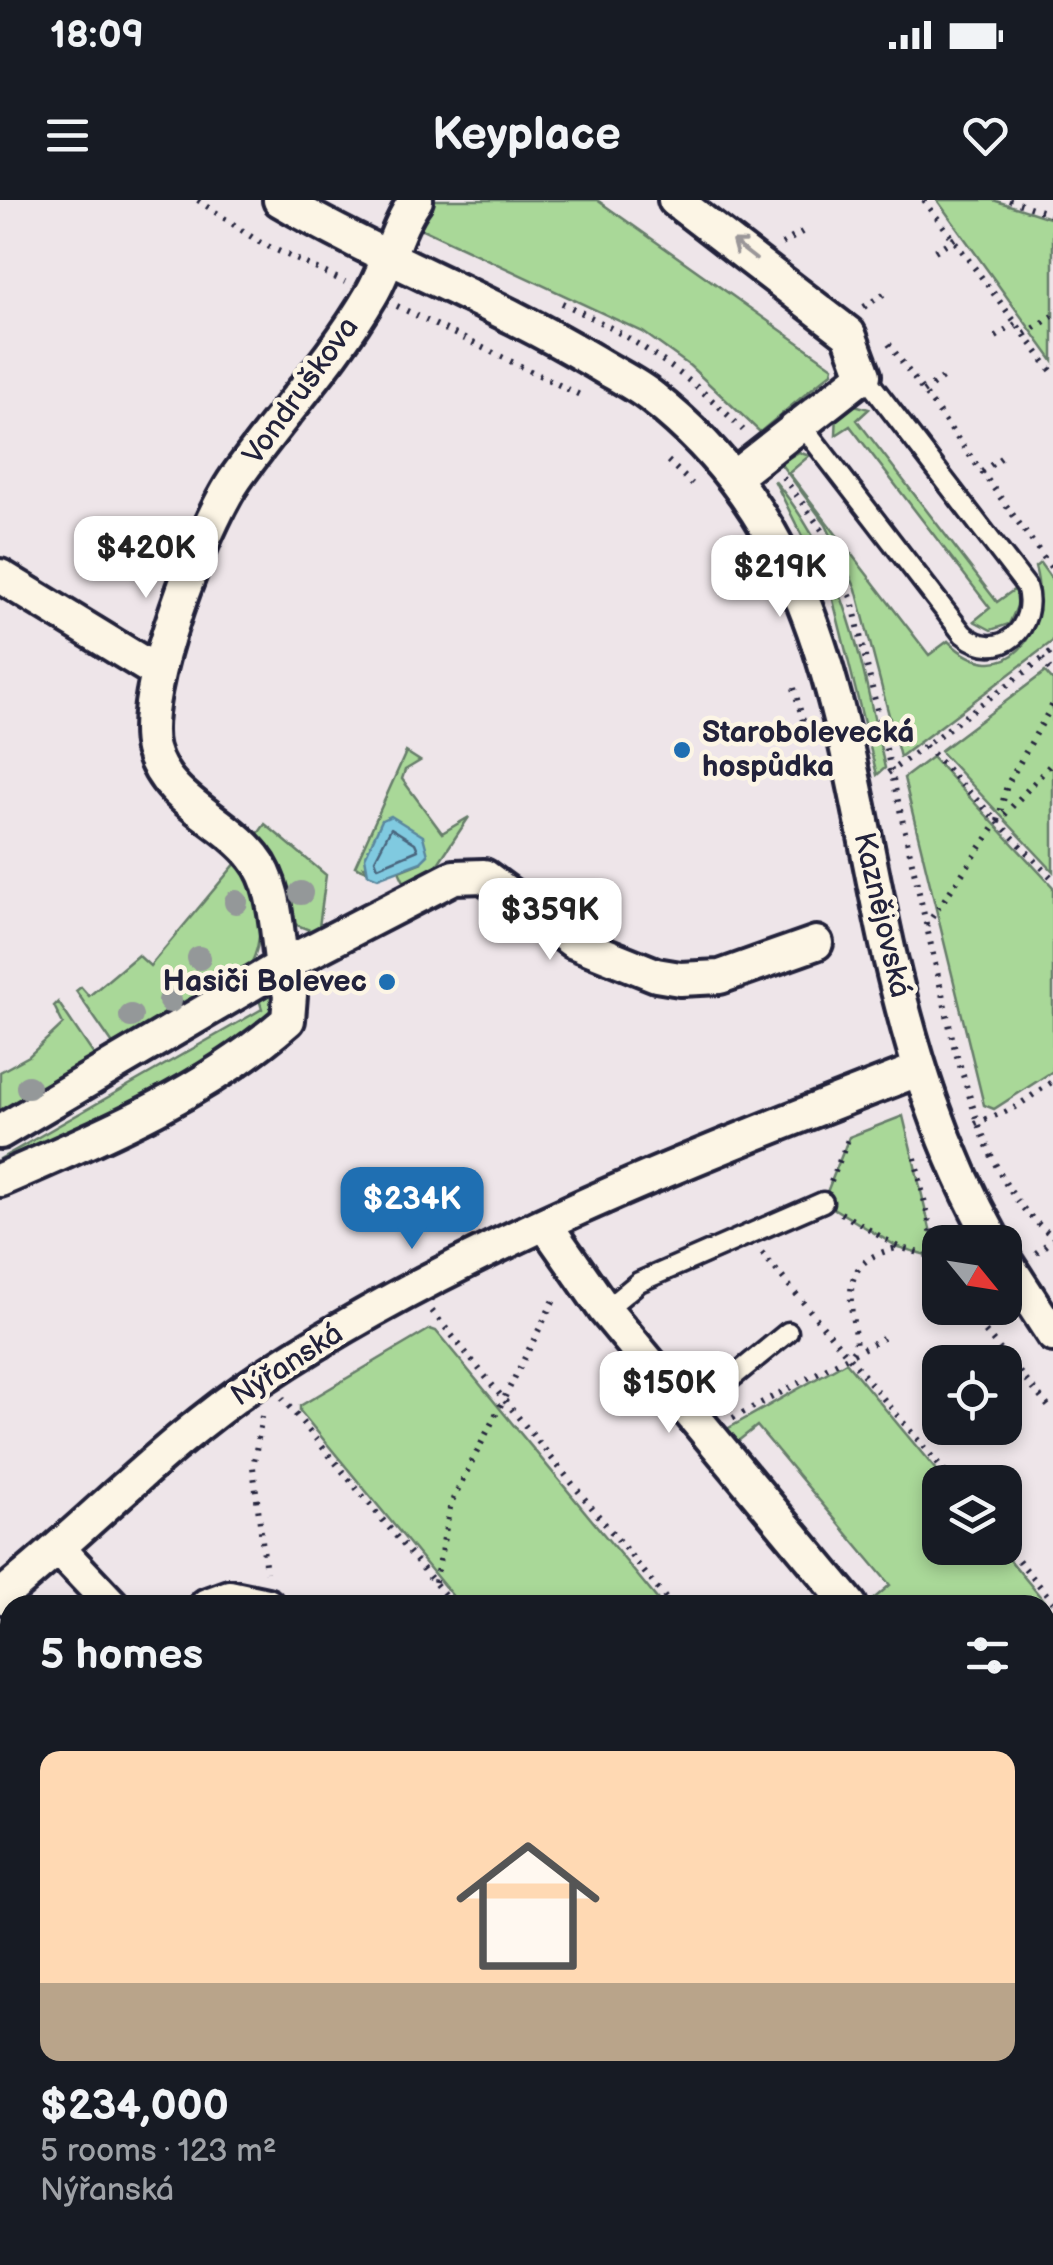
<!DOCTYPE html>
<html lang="en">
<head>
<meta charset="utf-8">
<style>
	body { margin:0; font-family:"Balsamiq Sans",sans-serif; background:#242831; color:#f1f3f6; height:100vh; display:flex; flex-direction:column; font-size:38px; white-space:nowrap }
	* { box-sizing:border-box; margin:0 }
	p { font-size:32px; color:#9ea1a6 }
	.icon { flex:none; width:55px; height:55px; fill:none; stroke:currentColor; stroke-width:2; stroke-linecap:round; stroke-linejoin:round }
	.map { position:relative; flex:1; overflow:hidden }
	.sheet { position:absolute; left:0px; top:1395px; width:1055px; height:670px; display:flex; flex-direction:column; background:#171b24; border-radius:30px 30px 0 0; box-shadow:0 5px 15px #0003 }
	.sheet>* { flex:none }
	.needle { width:65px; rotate:120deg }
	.fabs { position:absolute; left:922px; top:1025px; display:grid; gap:20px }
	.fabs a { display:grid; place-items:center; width:100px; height:100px; border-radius:20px; background:#171b24; box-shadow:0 5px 15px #0003; font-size:50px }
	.price { position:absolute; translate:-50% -85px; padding:0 22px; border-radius:20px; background:#fff; color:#222; font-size:32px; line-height:65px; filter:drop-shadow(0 2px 5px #0008) }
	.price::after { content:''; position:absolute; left:50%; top:60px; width:30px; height:22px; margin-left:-15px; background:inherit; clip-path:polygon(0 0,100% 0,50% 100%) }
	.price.selected { background:#1f6fb2; color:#fff }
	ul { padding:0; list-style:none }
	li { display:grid; align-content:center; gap:20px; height:530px; padding:0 40px }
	li span { display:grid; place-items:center; height:310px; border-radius:20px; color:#555 }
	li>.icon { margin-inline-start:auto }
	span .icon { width:180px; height:180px; fill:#fffc; stroke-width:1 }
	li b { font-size:42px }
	h2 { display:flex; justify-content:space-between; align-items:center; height:120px; padding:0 40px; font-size:42px }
	.status { display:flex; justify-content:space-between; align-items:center; height:70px; padding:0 50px; background:#171b24; direction:ltr }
	.status svg { height:28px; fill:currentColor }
	header { display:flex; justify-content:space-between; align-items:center; height:130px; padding:0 40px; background:#171b24; font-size:45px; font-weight:600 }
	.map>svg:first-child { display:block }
	.built { fill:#e5daeb }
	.green { fill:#a9d898; stroke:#667d6a; stroke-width:2.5 }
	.water { fill:#80cae0; stroke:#5a879e; stroke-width:2.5 }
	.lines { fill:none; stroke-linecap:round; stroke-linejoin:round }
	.shore { stroke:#48657d; stroke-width:2.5 }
	.service-casing { stroke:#22223b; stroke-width:25 }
	.minor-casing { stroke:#22223b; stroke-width:40 }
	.path { stroke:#22223b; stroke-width:6; stroke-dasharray:2.5 8; stroke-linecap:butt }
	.service { stroke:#fcf5e5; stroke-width:18 }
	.minor { stroke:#fcf5e5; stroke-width:32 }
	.tree { fill:#949899 }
	.oneway { stroke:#9a9698 }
	.poi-dot { fill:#1f6fb2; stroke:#fcf5e5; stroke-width:4 }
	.labels { text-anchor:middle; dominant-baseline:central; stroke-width:9; stroke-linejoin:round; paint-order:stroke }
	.street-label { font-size:30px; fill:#22223b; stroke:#fcf5e5 }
	.poi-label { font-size:30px; font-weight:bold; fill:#22223b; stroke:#fcf5e5; text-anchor:start }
</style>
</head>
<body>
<div class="status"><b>18:09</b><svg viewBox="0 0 49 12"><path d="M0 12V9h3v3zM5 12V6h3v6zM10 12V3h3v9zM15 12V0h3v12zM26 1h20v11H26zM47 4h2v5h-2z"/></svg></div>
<header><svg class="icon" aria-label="menu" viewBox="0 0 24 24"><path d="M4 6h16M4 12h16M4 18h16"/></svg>Keyplace<svg class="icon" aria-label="heart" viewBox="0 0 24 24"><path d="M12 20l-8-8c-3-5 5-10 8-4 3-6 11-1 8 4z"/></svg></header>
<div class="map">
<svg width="1053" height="2065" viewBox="0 0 1053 2065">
	<rect width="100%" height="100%" fill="#eee5e9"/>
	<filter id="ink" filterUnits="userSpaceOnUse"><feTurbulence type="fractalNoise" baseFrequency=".01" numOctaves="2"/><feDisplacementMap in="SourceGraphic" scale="20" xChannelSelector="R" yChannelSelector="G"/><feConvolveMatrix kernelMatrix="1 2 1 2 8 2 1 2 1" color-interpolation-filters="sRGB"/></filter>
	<g filter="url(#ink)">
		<path class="built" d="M 1045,1877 L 1053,1878 L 1053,2065 L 678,2065 L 691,2055 L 1045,2055 Z"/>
		<path class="green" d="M 434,0 L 597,0 L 833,167 L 832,172 L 760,232 L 690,166 L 643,132 L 420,28 L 422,15 Z
			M 937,0 L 993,0 L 1053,19 L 1053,161 Z
			M 851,204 L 869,209 L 857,220 L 997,402 L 1015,389 L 1019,402 L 1009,424 L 991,430 L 974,421 L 990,408 L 850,226 L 836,235 L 837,213 Z
			M 799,252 L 809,256 L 789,273 L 929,455 L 948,441 C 1004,496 1053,433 1035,367 L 1040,363 L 1053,381 L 1053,441 L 900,557 L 856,389 L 826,325 L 780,263 Z
			M 774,280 C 847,367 861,460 885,568 L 877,575 L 832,396 Z
			M 1045,472 L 1053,481 L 1053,671 L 940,551 Z
			M 406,552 L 420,561 L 405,570 L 402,579 L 442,633 L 469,617 L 431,674 L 406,686 L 399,671 L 422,662 L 364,666 L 367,671 L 355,666 Z
			M 932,557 L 1053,687 L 1053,871 L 994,909 L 984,905 L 904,578 Z
			M 265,624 L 326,675 L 319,727 L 312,731 L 292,723 C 284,689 281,663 255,638 Z
			M 237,662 C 261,689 267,734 250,766 L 117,850 L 76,791 L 81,787 L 89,796 L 138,755 L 150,766 Z
			M 268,790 L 275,793 L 282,806 L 192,876 L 0,971 L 0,959 L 262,809 L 258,796 Z
			M 58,802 L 98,861 L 0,917 L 0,872 L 29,856 L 63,824 L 54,806 Z
			M 903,916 L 937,1058 L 898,1047 L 823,1002 L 849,937 Z
			M 430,1129 L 436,1131 L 662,1405 L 460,1405 L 300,1211 L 300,1206 Z
			M 846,1162 L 946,1282 L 940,1282 L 940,1348 L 1000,1348 L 1053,1412 L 1053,1505 L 1045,1495 L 1045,1405 L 875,1405 L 871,1401 L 890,1385 L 757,1226 L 738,1241 L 727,1229 Z
			M 10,1422 L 10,1607 L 0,1615 L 0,1430 Z
			M 10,1616 L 10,2052 L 0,2056 L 0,1959 L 6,1935 L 0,1898 L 0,1623 Z
			M 69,2055 L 202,2055 L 208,2065 L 76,2065 Z
			M 361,2055 L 452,2055 L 460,2065 L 346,2065 Z
			M 554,2055 L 691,2055 L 678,2065 L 542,2065 Z"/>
		<path class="water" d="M 391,616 L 423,636 L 428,655 L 421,662 L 378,678 L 368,674 L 365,657 L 382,620 Z"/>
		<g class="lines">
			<path class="shore" d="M 391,628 L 415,643 L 418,650 L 378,667 L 375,659 Z"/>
			<g class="service-casing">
				<path id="service" d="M 801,224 L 963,434 C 1000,465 1039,426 1026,386 L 864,175
					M 605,1110 L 639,1082 L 823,1002
					M 690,1212 L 788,1132"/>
			</g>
			<g class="minor-casing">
				<path id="minor" d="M 280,0 C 382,60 494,101 595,162 C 614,174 636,184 653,198 C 833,339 842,547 889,753 C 913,857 942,950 994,1042
					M 675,0 L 849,134 L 864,175 L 734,277
					M 0,376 L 157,472
					M 0,932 L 282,766 C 276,731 277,685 254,657 C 223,618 166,601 152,549 C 138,493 203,325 236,278 C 280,216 333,160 371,95 C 389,65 395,29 416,0
					M 0,980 C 100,937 205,893 288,820 L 290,795 L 282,766 L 454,677 L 484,676 L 574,742 L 656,775 L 680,779 L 720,777 L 816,743
					M 545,1024 L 605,1110 L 850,1405
					M 1005,1061 L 1053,1135
					M 59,1349 L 112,1405
					M 0,1397 C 88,1327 168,1240 262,1178 C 459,1047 699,955 920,869
					M 207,1405 L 229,1397 L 267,1405"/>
			</g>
			<path class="path" d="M 198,0 L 259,42 L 345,82
				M 924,0 L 1053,173
				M 1009,0 L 1053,15
				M 782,44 L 802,32
				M 935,51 L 955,38
				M 562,103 C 632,136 689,174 743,230
				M 397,106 L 584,197
				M 864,107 L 888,91
				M 1025,134 L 1053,116
				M 996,137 L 1017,123
				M 889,144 L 1053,370
				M 923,192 L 948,174
				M 668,261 L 692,284
				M 982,272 L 1006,254
				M 783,277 L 822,330 L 852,400 L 955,850 C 977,917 993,993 1053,1036
				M 1042,459 L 1053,474
				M 794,488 L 808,539
				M 925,546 L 1053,679
				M 888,573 L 1053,451
				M 998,621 L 1007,585 L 1053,504
				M 926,726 L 998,622 L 1053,562
				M 975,923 L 1013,909 L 1053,881
				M 915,958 L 940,1072
				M 831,982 L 849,937
				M 841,1013 L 898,1047 L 937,1058
				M 762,1053 L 953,1282
				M 1036,1053 L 1053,1039
				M 965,1108 L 1053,1212
				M 432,1111 L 671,1405
				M 852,1152 L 856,1147 C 852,1100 835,1062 897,1048
				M 282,1198 L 453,1405
				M 262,1216 L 253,1267 L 266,1372
				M 733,1218 L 883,1138
				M 1005,1344 L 1053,1402
				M 435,1382 L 451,1303 L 557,1094
				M 1045,1467 L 1053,1460
				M 0,1501 L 10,1513
				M 0,1615 L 10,1607
				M 1045,1656 L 1053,1656
				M 1045,1671 L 1053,1683
				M 1045,1774 L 1053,1777
				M 1045,1815 L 1053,1822
				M 1045,1852 L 1053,1854
				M 59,2055 L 70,2065
				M 206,2055 L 212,2065
				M 458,2055 L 466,2065
				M 490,2055 L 490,2065
				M 0,2060 L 10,2055
				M 277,2065 L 280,2055
				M 340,2065 L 355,2055
				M 527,2065 L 539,2055"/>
			<use href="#service" class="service"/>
			<use href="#minor" class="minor"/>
		</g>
		<g class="tree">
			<circle cx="301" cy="693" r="12"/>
			<circle cx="236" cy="702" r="12"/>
			<circle cx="199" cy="758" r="12"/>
			<circle cx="170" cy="801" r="12"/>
			<circle cx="131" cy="816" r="12"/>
			<circle cx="28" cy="887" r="12"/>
		</g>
		<defs><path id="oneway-shaft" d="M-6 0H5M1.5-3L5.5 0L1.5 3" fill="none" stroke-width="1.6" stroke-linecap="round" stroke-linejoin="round" transform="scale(2.5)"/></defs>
		<use class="oneway" href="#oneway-shaft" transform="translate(744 50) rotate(-142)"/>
	</g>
	<g class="poi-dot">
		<circle cx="682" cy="550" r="10"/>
		<circle cx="387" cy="782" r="10"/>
	</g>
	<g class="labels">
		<g class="street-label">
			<text transform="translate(301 191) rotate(-54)">Vondruškova</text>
			<text transform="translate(882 715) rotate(77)">Kaznějovská</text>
			<text transform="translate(287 1165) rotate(-33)">Nýřanská</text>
		</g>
		<g class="poi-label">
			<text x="702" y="533">Starobolevecká<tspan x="702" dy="34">hospůdka</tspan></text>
			<text x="367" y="782" text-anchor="end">Hasiči Bolevec</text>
		</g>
	</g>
</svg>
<div class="fabs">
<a><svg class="needle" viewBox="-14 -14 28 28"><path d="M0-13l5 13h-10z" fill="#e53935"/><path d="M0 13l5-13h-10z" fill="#9ea1a6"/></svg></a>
<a><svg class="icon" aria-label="locate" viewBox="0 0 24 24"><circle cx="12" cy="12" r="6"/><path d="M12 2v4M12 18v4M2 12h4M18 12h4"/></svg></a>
<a><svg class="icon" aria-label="layers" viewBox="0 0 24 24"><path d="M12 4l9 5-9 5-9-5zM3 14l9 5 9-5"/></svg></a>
</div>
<b class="price" style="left:146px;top:401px">$420K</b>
<b class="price" style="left:780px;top:420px">$219K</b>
<b class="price" style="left:550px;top:763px">$359K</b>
<b class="price selected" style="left:412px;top:1052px">$234K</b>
<b class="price" style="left:669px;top:1236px">$150K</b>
<section class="sheet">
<h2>5 homes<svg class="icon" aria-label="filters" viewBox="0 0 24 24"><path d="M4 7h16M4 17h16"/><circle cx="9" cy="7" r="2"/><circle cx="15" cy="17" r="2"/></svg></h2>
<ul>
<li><span style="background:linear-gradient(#ffd9b3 75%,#b9a48a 0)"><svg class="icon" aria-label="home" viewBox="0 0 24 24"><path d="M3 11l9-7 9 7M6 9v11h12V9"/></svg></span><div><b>$234,000</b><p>5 rooms · 123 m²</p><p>Nýřanská</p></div></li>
</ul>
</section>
</div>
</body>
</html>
